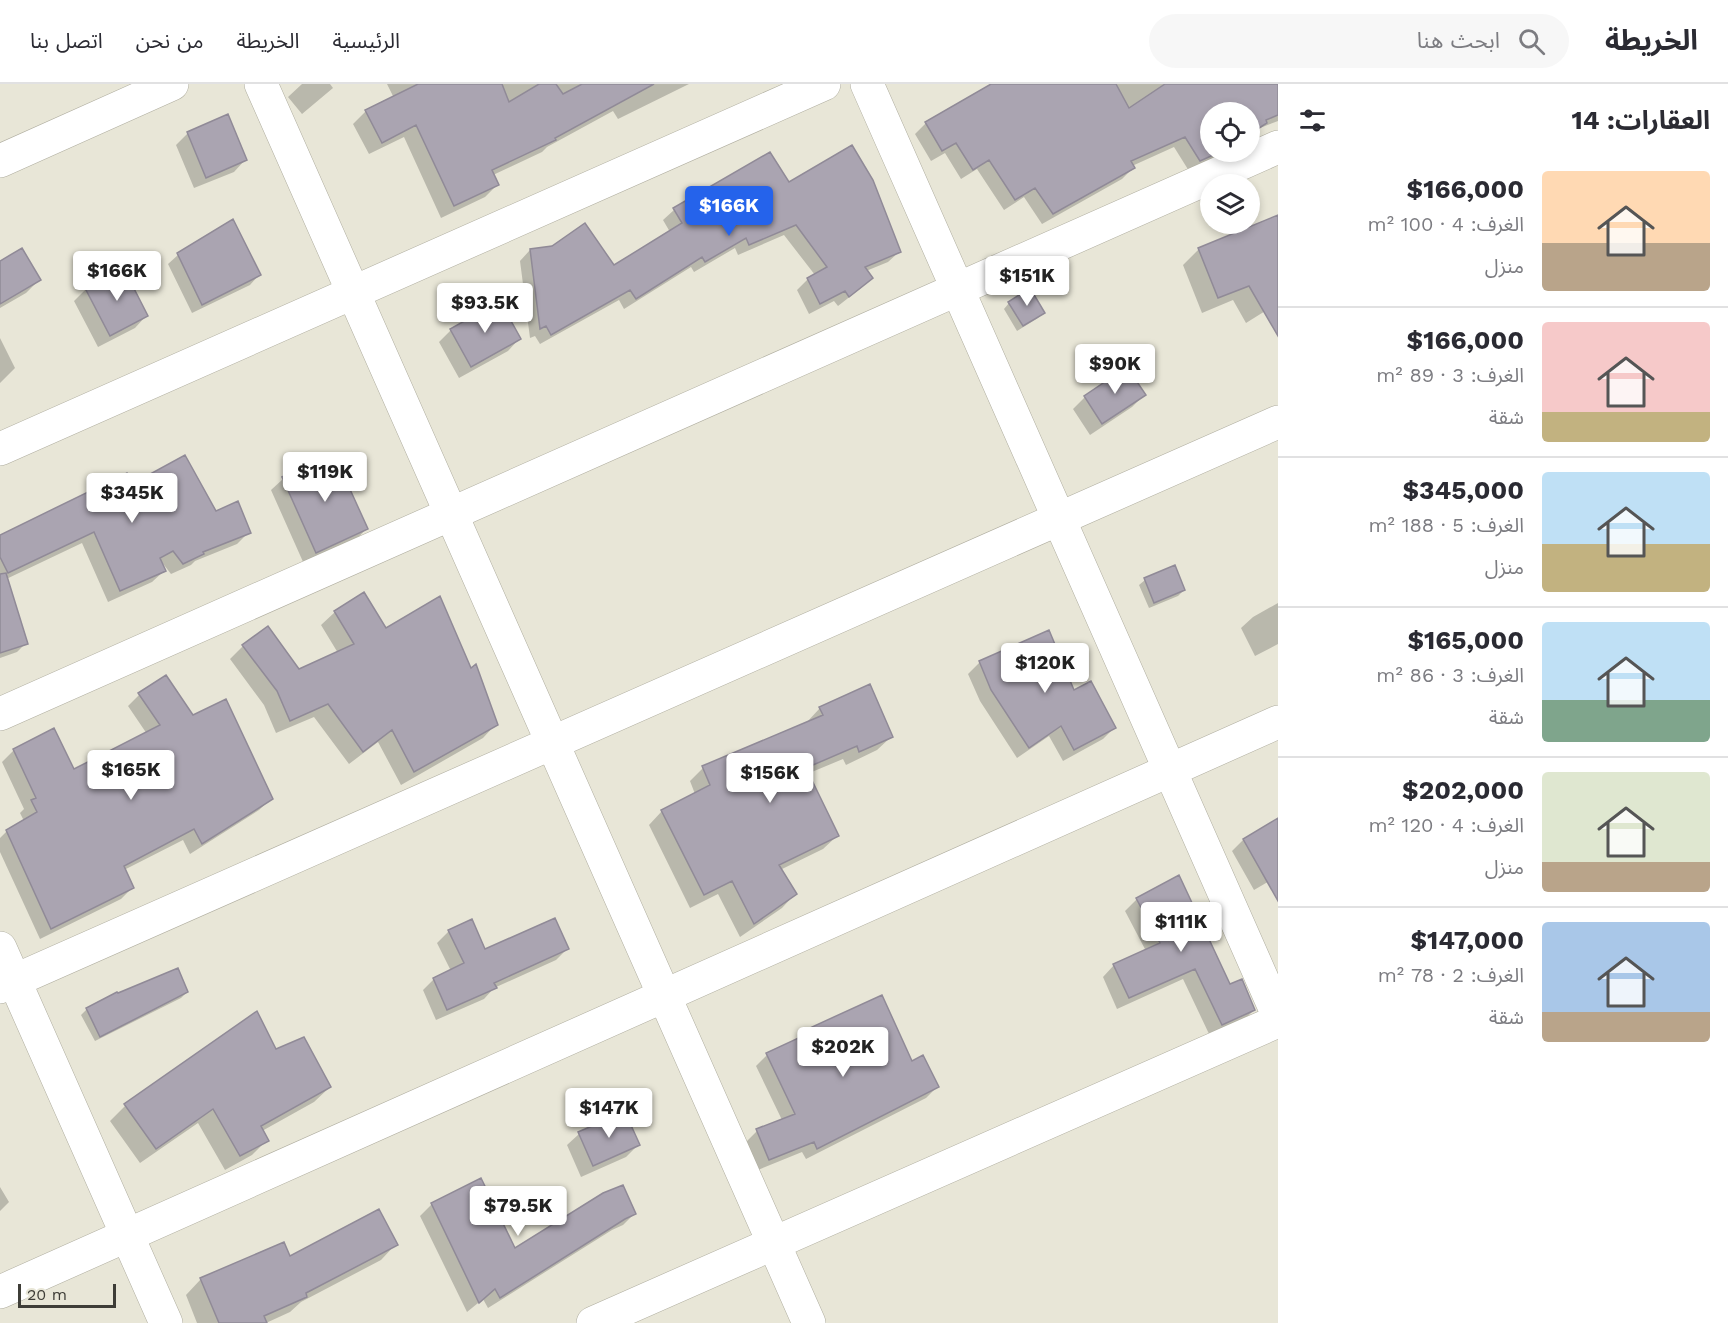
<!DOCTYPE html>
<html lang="ar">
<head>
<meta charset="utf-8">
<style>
	body { margin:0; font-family:"Work Sans","Noto Sans Arabic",sans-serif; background:#f7f7f7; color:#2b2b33; direction:rtl; height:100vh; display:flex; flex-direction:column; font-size:22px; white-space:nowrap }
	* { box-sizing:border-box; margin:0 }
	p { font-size:20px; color:#7c7c81 }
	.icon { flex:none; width:33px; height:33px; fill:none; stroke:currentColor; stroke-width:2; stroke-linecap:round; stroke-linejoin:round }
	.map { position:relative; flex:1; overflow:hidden; direction:ltr }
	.side { display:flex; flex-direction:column; background:#fff; width:450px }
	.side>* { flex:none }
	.fabs { position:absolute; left:1200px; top:18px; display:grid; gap:12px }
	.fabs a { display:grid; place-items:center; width:60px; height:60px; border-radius:50%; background:#fff; box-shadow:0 3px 9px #0003; font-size:30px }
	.scale { position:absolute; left:18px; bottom:15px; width:98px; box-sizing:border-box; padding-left:6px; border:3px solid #3e3d37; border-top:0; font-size:16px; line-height:21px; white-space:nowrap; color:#3e3d37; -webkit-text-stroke:4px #e8e6d7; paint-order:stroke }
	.price { position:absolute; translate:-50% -51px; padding:0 14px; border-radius:6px; background:#fff; color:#222; font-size:20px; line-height:39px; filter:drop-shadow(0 2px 3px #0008) }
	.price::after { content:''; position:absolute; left:50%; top:36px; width:18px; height:14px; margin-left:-9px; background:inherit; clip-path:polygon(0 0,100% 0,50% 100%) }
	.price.active { background:#2563eb; color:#fff }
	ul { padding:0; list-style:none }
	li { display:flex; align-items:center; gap:18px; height:150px; padding:0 18px }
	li+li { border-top:2px solid #e1e1e2 }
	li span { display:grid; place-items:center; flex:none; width:168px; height:120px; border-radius:6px; color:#555 }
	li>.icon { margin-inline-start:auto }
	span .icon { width:72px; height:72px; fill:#fffc; stroke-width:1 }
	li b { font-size:26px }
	h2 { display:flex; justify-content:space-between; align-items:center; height:72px; padding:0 18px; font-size:26px }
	header { display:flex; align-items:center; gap:36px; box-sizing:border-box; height:84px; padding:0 30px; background:#fff; border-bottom:2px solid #e1e1e2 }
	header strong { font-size:28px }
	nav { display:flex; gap:33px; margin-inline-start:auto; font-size:21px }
	.search { width:420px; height:54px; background:#f7f7f7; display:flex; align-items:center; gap:15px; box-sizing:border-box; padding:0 21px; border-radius:33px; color:#7c7c81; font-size:22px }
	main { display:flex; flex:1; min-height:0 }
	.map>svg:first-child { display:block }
	.shadow { fill:#0003 }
	.building { fill:#aaa4b1; stroke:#908a97; stroke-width:1.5 }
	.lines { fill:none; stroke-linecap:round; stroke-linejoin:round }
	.street-casing { stroke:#afad9f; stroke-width:34 }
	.street { stroke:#fff; stroke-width:33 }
</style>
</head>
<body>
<header>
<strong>الخريطة</strong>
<div class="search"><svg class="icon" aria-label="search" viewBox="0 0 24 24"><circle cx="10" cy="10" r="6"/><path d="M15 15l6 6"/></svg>ابحث هنا</div>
<nav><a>الرئيسية</a><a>الخريطة</a><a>من نحن</a><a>اتصل بنا</a></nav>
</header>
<main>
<section class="side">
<h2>العقارات: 14<svg class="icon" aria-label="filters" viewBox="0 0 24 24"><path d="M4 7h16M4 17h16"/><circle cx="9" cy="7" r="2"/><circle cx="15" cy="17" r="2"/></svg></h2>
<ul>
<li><span style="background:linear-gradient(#ffd9b3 60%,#b9a48a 0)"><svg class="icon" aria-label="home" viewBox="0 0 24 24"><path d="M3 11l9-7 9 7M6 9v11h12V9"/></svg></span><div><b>$166,000</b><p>الغرف: 4 · 100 m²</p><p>منزل</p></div></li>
<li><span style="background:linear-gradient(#f6c9c9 75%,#c2b280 0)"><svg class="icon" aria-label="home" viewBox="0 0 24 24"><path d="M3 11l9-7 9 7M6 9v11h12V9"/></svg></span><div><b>$166,000</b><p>الغرف: 3 · 89 m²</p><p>شقة</p></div></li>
<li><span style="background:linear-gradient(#bfe0f5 60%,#c2b280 0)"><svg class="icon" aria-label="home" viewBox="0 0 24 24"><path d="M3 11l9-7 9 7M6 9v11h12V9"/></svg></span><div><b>$345,000</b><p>الغرف: 5 · 188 m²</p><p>منزل</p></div></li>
<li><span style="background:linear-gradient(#bfe0f5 65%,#7fa58c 0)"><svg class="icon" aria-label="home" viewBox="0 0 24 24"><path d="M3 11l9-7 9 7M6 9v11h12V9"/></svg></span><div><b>$165,000</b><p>الغرف: 3 · 86 m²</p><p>شقة</p></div></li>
<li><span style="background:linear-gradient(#dfe7d0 75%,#b9a48a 0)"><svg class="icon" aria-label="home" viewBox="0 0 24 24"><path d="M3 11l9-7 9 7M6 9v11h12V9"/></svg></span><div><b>$202,000</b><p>الغرف: 4 · 120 m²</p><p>منزل</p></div></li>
<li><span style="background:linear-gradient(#a9c7e8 75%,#b9a48a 0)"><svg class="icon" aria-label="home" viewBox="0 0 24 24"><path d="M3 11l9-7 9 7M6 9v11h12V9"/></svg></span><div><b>$147,000</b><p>الغرف: 2 · 78 m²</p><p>شقة</p></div></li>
</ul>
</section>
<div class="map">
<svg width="1278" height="1239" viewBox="0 0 1278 1239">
	<rect width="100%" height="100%" fill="#e8e6d7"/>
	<path class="shadow" d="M 302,0 L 330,0 L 333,4 L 302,30 L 288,13 Z
		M 387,0 L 689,0 L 618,35 L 613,27 L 547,63 L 542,68 L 493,91 L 497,101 L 485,113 L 441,134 L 404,53 L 369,70 L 353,40 L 366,27 L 394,14 Z
		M 993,0 L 1278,0 L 1278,37 L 1260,44 L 1250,52 L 1250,28 L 1210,28 L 1210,68 L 1225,68 L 1205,80 L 1189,87 L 1174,63 L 1132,82 L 1133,84 L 1122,95 L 1042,140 L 1024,113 L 1004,126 L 977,85 L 961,95 L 945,69 L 931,77 L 915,50 L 926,39 Z
		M 188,49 L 245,76 L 234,88 L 194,104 L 176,61 Z
		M 789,100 L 899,168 L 888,178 L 866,187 L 871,194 L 861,204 L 838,222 L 834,217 L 809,230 L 797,206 L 808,195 L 815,191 L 784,151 L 738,171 L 735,164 L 694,188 L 691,183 L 624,225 L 619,216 L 540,260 L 535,252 L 530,254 L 520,177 L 530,166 L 614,183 L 670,148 L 663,136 L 674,126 Z
		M 1278,133 L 1278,219 L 1246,239 L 1233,216 L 1202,229 L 1183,181 L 1199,165 Z
		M 178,171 L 259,191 L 250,201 L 192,229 L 168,180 Z
		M 0,179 L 39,196 L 26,209 L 0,224 Z
		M 86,205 L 146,232 L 135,244 L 98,263 L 74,217 Z
		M 499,219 L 519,255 L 508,267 L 459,294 L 439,258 L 451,246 Z
		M 1009,219 L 1043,228 L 1038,234 L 1017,247 L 1004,225 Z
		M 0,254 L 15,284 L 0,299 Z
		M 1144,311 L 1132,323 L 1090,351 L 1073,325 L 1085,313 Z
		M 283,395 L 366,445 L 355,457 L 304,480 L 271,406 Z
		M 131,402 L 215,428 L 249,448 L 237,460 L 195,477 L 191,481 L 171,490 L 161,477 L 164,487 L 152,498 L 108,518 L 82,459 L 0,498 L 0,452 Z
		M 1145,496 L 1184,506 L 1178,512 L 1149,524 L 1139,501 Z
		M 0,501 L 26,559 L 17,568 L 0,574 Z
		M 1278,519 L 1278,560 L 1255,572 L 1241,544 L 1253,533 Z
		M 335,528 L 385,547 L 496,640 L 483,654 L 401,701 L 378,658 L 349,680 L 314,633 L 276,649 L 264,621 L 230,575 L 243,562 L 298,586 L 338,569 L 321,541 Z
		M 980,578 L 1073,608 L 1114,644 L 1103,655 L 1063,677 L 1049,652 L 1017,674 L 980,617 L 968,590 Z
		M 139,611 L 193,633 L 271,715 L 259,726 L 190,770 L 183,756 L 124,786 L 132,804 L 121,815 L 40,855 L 0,768 L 0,754 L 7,747 L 24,737 L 20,729 L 24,725 L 2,678 L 14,666 L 74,687 L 147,650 L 128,622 Z
		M 820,624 L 891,653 L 877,666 L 846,681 L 843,675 L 807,690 L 837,752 L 823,765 L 780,786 L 795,810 L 782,824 L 740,853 L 718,810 L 690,824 L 649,741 L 662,727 L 695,710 L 690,697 L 703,684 L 807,638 Z
		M 1278,736 L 1278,792 L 1254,806 L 1232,767 L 1243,756 Z
		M 1137,815 L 1254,926 L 1242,938 L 1210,952 L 1183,895 L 1117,925 L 1103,893 L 1114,881 L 1146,867 L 1125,827 Z
		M 471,837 L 484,867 L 567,865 L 556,876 L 494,904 L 484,915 L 436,936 L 423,906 L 434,895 L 451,887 L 437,859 L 448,848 Z
		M 187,908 L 181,914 L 95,957 L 81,931 L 87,925 Z
		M 802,950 L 937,1003 L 926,1014 L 806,1075 L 802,1068 L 758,1086 L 746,1058 L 757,1047 L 782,1036 L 756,982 L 767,971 L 794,958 Z
		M 275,967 L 330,1003 L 314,1018 L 262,1047 L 267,1056 L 252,1071 L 225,1086 L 198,1039 L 140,1079 L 110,1037 L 125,1022 Z
		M 579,1050 L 638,1061 L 626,1073 L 581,1093 L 567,1061 Z
		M 480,1096 L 514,1166 L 634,1130 L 623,1141 L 612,1146 L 488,1224 L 483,1215 L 467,1228 L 420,1132 L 431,1121 Z
		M 0,1103 L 9,1118 L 0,1127 Z
		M 396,1160 L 381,1176 L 301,1218 L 290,1228 L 266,1239 L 197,1239 L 186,1211 L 201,1195 Z"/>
	<path class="building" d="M 418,0 L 502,0 L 509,18 L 539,0 L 556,0 L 563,10 L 582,0 L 654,0 L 555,54 L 556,56 L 492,86 L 499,101 L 454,122 L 416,41 L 382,59 L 365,26 Z
		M 991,0 L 1116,0 L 1129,24 L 1165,0 L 1278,0 L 1278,31 L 1266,36 L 1267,39 L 1250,50 L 1250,28 L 1210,28 L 1210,68 L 1220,68 L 1200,77 L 1185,53 L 1131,77 L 1135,84 L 1053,130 L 1035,104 L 1015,116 L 989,76 L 973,86 L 956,59 L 942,67 L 925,38 Z
		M 228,30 L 247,76 L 206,94 L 187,48 Z
		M 852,61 L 873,96 L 901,168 L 865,183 L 873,194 L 849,213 L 845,207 L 820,220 L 807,194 L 827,183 L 796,141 L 749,161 L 746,154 L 705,178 L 702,173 L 636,215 L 630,206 L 551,251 L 546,242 L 540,245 L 530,165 L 552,162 L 585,139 L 614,181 L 682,139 L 673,124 L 770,68 L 789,98 Z
		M 1278,131 L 1278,252 L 1249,202 L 1218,214 L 1198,164 Z
		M 233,135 L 261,191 L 202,221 L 177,169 Z
		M 22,164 L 41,196 L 0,220 L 0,177 Z
		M 124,185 L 148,232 L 110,252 L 85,204 L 109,191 L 110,193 Z
		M 1030,204 L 1045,229 L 1023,242 L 1008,218 Z
		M 500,217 L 521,255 L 471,283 L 450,245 Z
		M 1127,283 L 1146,311 L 1102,340 L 1084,312 Z
		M 334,370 L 368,445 L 316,469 L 282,393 Z
		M 185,371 L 216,427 L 238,417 L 251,449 L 203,468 L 204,470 L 183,480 L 173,467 L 160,474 L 166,487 L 120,507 L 94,448 L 8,489 L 0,473 L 0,451 L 127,389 L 132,400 Z
		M 1175,481 L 1185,506 L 1154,519 L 1144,494 Z
		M 6,489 L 28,560 L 0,569 L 0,490 Z
		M 364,508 L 386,544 L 440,512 L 471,584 L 476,580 L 498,641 L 414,688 L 392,646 L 363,668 L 328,620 L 290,637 L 277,607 L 242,561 L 268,542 L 299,585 L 354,560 L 334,527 Z
		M 1049,546 L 1074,606 L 1091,597 L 1116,644 L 1074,666 L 1061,642 L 1029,664 L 991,606 L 979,577 Z
		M 166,591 L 193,631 L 226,615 L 273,715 L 202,760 L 194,745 L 124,782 L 134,804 L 51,845 L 6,746 L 37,728 L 31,716 L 36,714 L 13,665 L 54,644 L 74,685 L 160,641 L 138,609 Z
		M 870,600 L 893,653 L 859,668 L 857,662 L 806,684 L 839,752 L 779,781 L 797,810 L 754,840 L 732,797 L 704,811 L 661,726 L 710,701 L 702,682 L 823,631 L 819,623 Z
		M 1278,734 L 1278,817 L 1243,755 Z
		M 1179,791 L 1230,900 L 1242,895 L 1255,926 L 1222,941 L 1195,885 L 1129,914 L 1113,880 L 1160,859 L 1136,814 Z
		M 555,834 L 569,865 L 494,899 L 497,904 L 447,926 L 433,894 L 464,879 L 448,846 L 472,835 L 485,865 Z
		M 178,884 L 188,908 L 100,953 L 86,924 L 117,908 L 118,909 Z
		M 882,911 L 912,977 L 923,971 L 939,1003 L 817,1065 L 814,1058 L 769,1076 L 756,1045 L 795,1030 L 766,969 L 803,952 L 801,948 Z
		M 257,927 L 276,965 L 304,953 L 331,1003 L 261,1042 L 269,1057 L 240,1072 L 213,1025 L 156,1065 L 124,1020 Z
		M 625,1028 L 640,1061 L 593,1082 L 578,1048 Z
		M 481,1094 L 515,1164 L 603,1109 L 623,1101 L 636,1130 L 625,1135 L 500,1214 L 495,1205 L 479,1219 L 431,1119 Z
		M 379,1125 L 398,1161 L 306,1209 L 307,1213 L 264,1232 L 267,1239 L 219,1239 L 200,1194 L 284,1158 L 290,1172 Z"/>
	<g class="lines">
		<g class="street-casing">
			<path id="street" d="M 261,0 L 809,1239
				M 867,0 L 1278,931
				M 0,77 L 172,0
				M 0,365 L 824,0
				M 0,630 L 1278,63
				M 0,864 L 166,1239
				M 0,903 L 1278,338
				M 0,1208 L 1278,638
				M 593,1239 L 1278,937"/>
		</g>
		<use href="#street" class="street"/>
	</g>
</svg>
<div class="fabs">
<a><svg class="icon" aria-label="locate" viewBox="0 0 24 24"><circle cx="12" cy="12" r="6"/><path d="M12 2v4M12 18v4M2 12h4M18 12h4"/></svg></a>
<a><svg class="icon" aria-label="layers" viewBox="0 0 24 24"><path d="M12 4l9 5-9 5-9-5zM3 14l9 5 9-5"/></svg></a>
</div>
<div class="scale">20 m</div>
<b class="price active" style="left:729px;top:153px">$166K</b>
<b class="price" style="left:117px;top:218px">$166K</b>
<b class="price" style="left:1027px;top:223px">$151K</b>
<b class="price" style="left:485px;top:250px">$93.5K</b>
<b class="price" style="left:1115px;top:311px">$90K</b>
<b class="price" style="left:325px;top:419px">$119K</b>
<b class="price" style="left:132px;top:440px">$345K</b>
<b class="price" style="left:1045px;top:610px">$120K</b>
<b class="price" style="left:131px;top:717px">$165K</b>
<b class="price" style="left:770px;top:720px">$156K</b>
<b class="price" style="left:1181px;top:869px">$111K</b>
<b class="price" style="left:843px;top:994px">$202K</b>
<b class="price" style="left:609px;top:1055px">$147K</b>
<b class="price" style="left:518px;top:1153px">$79.5K</b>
</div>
</main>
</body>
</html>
